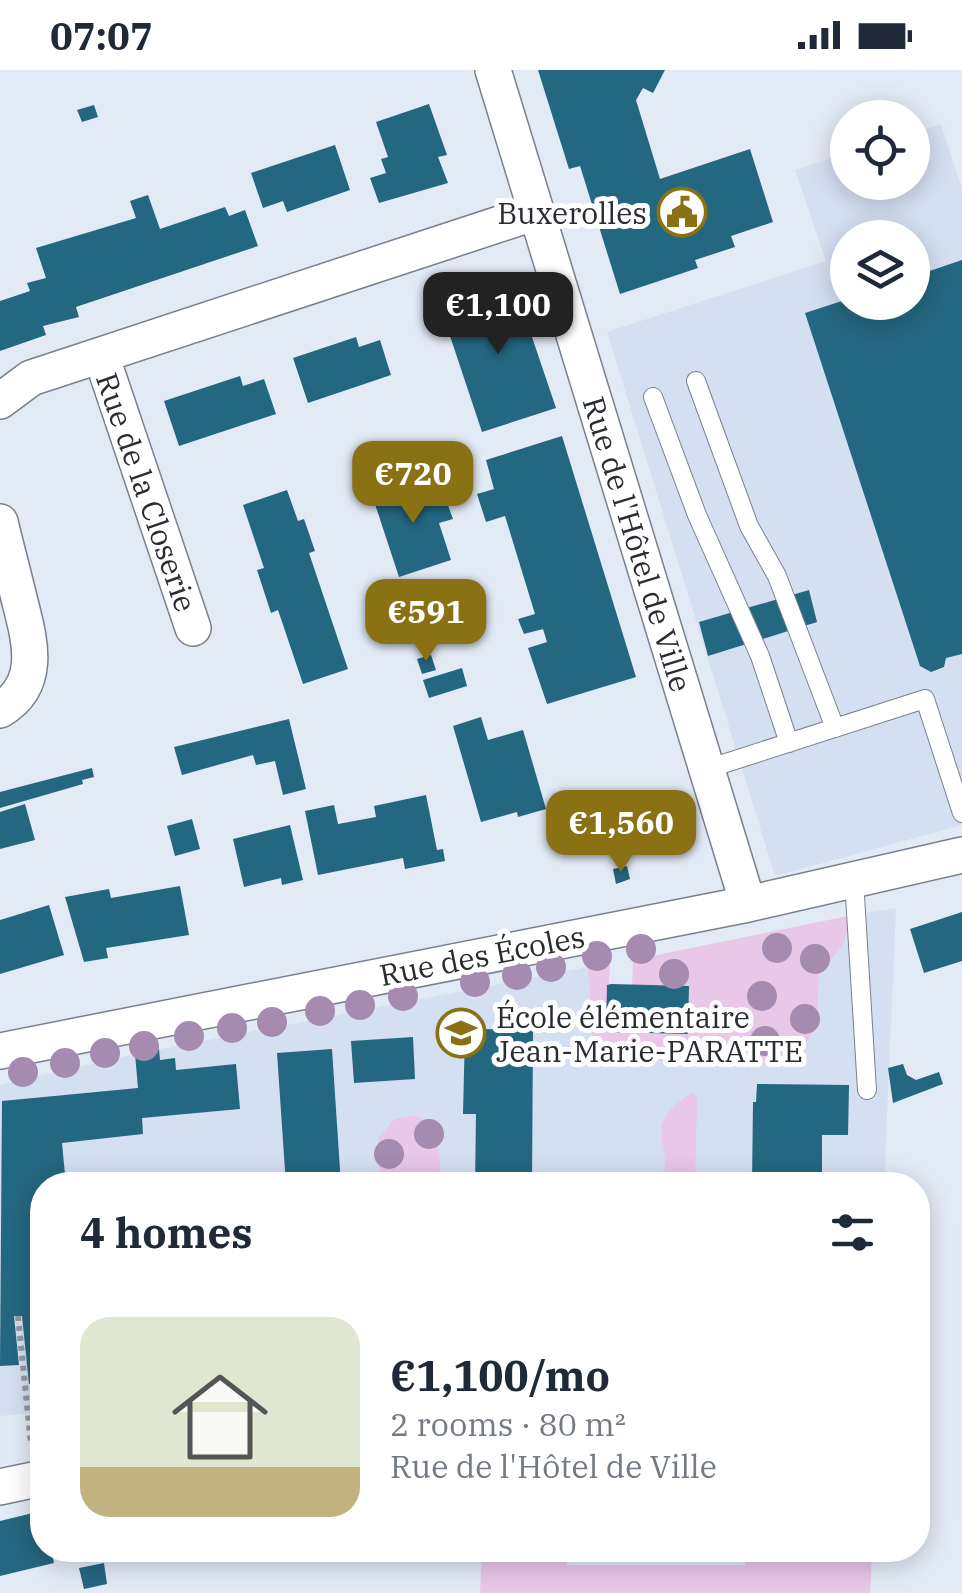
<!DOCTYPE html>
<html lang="en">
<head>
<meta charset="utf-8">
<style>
	body { margin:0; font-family:"IBM Plex Serif",serif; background:#f2f2f3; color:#1f2937; height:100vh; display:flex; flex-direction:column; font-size:38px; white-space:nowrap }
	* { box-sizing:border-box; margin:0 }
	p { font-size:32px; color:#747a83 }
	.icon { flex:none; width:55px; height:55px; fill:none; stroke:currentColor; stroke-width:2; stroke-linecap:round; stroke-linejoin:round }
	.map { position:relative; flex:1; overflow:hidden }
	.panel { position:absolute; left:30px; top:1102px; width:900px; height:390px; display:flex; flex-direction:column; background:#fff; border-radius:40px; box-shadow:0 5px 25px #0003 }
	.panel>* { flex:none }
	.controls { position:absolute; left:830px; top:30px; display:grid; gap:20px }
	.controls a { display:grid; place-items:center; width:100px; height:100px; border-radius:50%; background:#fff; box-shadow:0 5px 25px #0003; font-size:50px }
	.price { position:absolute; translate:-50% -85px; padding:0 22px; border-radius:20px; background:#8a7214; color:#fff; font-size:32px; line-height:65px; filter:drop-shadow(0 2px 5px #0008) }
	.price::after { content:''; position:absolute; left:50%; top:60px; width:30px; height:22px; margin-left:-15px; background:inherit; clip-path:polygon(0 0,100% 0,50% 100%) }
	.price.current { background:#222; color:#fff }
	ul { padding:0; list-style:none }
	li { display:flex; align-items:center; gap:30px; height:250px; padding:0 50px }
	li+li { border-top:2px solid #e0e1e3 }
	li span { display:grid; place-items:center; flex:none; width:280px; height:200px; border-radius:30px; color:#555 }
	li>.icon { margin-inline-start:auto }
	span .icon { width:120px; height:120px; fill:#fffc; stroke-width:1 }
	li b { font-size:42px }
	h2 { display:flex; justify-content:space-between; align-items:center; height:120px; padding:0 50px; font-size:42px }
	.status { display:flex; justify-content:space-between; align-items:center; height:70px; padding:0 50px; background:#fff; direction:ltr }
	.status svg { height:28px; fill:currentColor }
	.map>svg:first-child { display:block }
	.built { fill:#d4dff2; fill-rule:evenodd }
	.green { fill:#e8c7e8 }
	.building { fill:#246780 }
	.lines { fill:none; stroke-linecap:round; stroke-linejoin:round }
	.service-casing { stroke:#7a808b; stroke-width:20 }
	.minor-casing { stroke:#7a808b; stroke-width:38 }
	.path { stroke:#9398a1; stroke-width:6; stroke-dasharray:5 5; stroke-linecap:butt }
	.service { stroke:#fff; stroke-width:18 }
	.minor { stroke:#fff; stroke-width:35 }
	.tree { fill:#a58baf }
	.labels { text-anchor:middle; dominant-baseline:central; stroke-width:10; stroke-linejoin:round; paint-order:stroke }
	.poi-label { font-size:30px; fill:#292c30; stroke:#fff; text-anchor:end }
	.street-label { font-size:30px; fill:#292c30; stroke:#fff }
</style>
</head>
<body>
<div class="status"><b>07:07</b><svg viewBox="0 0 49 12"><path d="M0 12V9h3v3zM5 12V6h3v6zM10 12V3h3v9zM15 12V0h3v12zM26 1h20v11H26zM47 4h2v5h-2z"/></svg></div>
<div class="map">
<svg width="962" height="1523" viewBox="0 0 962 1523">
	<rect width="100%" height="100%" fill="#e2eaf6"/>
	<path class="built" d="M 941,54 L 962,119 L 962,755 L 775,806 L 607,262 L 826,191 L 795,100 L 847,83 L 848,112 L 912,112 L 913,63 ZM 848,168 L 912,168 L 912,232 L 848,232 Z
		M 896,838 L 884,1115 L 42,1115 L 42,1342 L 0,1346 L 0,1015 L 135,984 L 588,897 L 593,986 L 756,998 L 848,846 Z"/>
	<path class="green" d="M 848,846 C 850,866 841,878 829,893 L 820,893 L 816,958 L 807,972 L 757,998 L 593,986 L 588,897 L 610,895 L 606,962 L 688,964 L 689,916 L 632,915 L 633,890 Z
		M 692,1023 L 697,1028 L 695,1115 L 662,1115 C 675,1066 637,1059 692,1023 Z
		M 415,1045 C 444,1064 438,1084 442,1115 L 380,1115 L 378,1068 L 395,1049 Z
		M 482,1480 L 566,1480 L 567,1495 L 745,1495 L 746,1480 L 872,1480 L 870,1523 L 480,1523 Z
		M 632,1480 L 738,1480 L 738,1490 L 632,1488 Z"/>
	<path class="building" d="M 538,0 L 665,0 L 653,23 L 643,18 L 636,30 L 660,109 L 750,79 L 773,152 L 731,166 L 735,177 L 695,190 L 698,198 L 620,224 L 580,96 L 569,99 Z
		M 429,34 L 447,85 L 438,87 L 448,113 L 379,133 L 370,108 L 386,103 L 381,89 L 388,87 L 376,52 Z
		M 94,35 L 98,47 L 82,52 L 77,40 Z
		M 335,75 L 350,120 L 287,142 L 283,131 L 263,138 L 251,103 Z
		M 148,125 L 160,159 L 225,137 L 229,146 L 245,140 L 258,176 L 76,237 L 79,247 L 43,256 L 46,265 L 0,281 L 0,231 L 30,221 L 27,213 L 46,208 L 36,178 L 136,148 L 130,131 Z
		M 962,190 L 962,584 L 946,588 L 944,597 L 931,602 L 920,596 L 805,243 L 848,229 L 848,232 L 912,232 L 912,207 Z
		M 513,211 L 556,338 L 482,362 L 440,236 Z
		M 356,267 L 359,277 L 380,270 L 391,305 L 308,333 L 293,288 Z
		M 240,306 L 243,316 L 264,309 L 276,344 L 179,376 L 164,331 Z
		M 562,366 L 636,607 L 547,634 L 528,578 L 547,572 L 543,559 L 524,564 L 518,549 L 535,544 L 505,446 L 486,452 L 477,424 L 494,419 L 486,390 Z
		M 422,404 L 433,435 L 446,430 L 453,449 L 439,453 L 451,490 L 399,507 L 374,431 L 386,426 L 383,417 Z
		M 287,420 L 298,451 L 304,449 L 315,481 L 309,483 L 348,599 L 303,614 L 278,540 L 271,543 L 257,500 L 264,498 L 243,435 Z
		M 809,520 L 817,552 L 708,586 L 699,552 Z
		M 431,585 L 436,600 L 422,604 L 417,589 Z
		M 462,598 L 467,616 L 429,628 L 423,610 Z
		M 481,647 L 488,670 L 523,660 L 546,739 L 518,747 L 517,742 L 481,752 L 453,656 Z
		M 289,649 L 306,719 L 283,725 L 275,691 L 256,695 L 253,685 L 182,705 L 174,677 Z
		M 92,698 L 94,707 L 82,710 L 83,714 L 0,738 L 0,722 Z
		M 426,725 L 437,780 L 443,779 L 445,791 L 405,799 L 403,788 L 318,805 L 305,741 L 334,735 L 338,754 L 376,747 L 374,736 Z
		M 25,734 L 35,770 L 0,779 L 0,742 Z
		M 192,749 L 200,779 L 175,786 L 167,756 Z
		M 290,755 L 303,810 L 282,815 L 281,808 L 244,817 L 233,769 Z
		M 627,796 L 630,809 L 616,814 L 613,799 Z
		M 180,816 L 189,865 L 106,878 L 108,888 L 84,892 L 65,827 L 109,819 L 111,828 Z
		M 49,835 L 64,885 L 0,904 L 0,850 Z
		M 962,842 L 962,891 L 924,903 L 910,859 Z
		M 611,914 L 689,916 L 688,964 L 606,962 L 607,915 Z
		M 479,959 L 533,960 L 532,1115 L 475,1115 L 476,1044 L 463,1044 L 465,961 L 479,962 Z
		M 413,967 L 415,1009 L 354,1013 L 351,971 Z
		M 159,979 L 160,990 L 175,988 L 176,1000 L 236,994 L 240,1039 L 142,1048 L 143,1064 L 62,1073 L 66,1115 L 42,1115 L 42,1313 L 29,1314 L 22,1246 L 14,1246 L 19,1295 L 0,1296 L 2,1031 L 138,1018 L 135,984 Z
		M 332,979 L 341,1115 L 286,1115 L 277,983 Z
		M 903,994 L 907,1005 L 916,1010 L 939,1002 L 943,1014 L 893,1033 L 888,998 Z
		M 757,1014 L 849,1015 L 848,1065 L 822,1065 L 822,1115 L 752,1115 L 753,1032 L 756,1032 Z
		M 41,1441 L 42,1480 L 51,1480 L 54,1493 L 0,1506 L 0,1451 Z
		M 104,1493 L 107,1514 L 84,1519 L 79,1498 Z"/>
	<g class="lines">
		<g class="service-casing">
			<path id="service" d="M 696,311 L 749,456 L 777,506 L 835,658
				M 653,327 L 697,445 L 760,586 L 789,673
				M 707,699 L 925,629 L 962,743
				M 854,810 L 867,1020"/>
		</g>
		<g class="minor-casing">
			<path id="minor" d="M 493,0 L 748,834
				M 101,285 L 193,558
				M 0,331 L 31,308 L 536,142
				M 0,452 C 6,477 13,503 19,528 C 29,568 44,614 0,640
				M 0,981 L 748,834 L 962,785
				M 0,1417 L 42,1408"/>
		</g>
		<path class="path" d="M 18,1246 L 31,1374"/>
		<use href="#service" class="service"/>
		<use href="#minor" class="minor"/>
	</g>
	<g class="tree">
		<circle cx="777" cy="878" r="15"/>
		<circle cx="641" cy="879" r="15"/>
		<circle cx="597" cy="886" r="15"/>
		<circle cx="815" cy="889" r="15"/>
		<circle cx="551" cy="897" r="15"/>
		<circle cx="674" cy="904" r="15"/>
		<circle cx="517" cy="905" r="15"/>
		<circle cx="475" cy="912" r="15"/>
		<circle cx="403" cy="926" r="15"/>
		<circle cx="762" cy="926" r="15"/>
		<circle cx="360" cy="935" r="15"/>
		<circle cx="320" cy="941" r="15"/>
		<circle cx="805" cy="949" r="15"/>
		<circle cx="272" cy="952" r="15"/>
		<circle cx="232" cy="958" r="15"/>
		<circle cx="189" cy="966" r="15"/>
		<circle cx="765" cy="971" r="15"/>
		<circle cx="144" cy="976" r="15"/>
		<circle cx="105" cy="983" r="15"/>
		<circle cx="65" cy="993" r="15"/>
		<circle cx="23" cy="1002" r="15"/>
		<circle cx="429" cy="1064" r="15"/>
		<circle cx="389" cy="1084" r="15"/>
	</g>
	<defs>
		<g id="civic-ring" transform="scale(2.5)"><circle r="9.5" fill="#fff" stroke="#8a7214" stroke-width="1.5"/><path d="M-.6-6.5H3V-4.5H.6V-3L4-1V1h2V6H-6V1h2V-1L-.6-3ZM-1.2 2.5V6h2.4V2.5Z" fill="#8a7214"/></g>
		<g id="school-ring" transform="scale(2.5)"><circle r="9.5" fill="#fff" stroke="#8a7214" stroke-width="1.5"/><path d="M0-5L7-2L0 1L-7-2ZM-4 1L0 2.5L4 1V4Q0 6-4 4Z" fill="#8a7214"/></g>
	</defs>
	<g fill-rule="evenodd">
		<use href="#civic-ring" x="682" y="142"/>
		<use href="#school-ring" x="461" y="963"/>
	</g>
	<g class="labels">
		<g class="poi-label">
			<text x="647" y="142">Buxerolles</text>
			<text x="496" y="946" text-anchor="start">École élémentaire<tspan x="496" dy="34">Jean-Marie-PARATTE</tspan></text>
		</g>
		<g class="street-label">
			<text transform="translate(147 422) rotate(71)">Rue de la Closerie</text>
			<text transform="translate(638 474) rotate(73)">Rue de l'Hôtel de Ville</text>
			<text transform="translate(482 885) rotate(-11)">Rue des Écoles</text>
		</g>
	</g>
</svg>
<div class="controls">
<a><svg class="icon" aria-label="locate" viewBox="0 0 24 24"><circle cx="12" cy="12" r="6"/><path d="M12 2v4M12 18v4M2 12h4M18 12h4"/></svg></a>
<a><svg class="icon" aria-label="layers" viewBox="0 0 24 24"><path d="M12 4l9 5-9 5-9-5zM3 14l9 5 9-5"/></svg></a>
</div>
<b class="price current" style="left:498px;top:287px">€1,100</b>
<b class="price" style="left:413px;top:456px">€720</b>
<b class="price" style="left:426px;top:594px">€591</b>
<b class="price" style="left:621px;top:805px">€1,560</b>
<section class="panel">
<h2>4 homes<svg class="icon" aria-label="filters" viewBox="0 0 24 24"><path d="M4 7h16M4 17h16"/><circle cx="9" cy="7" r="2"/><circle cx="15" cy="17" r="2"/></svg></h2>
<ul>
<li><span style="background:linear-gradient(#dfe7d0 75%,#c2b280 0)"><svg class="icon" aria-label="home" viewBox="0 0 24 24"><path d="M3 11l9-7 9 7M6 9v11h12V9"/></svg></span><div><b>€1,100/mo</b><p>2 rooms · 80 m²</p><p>Rue de l'Hôtel de Ville</p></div></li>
</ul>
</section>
</div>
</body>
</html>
